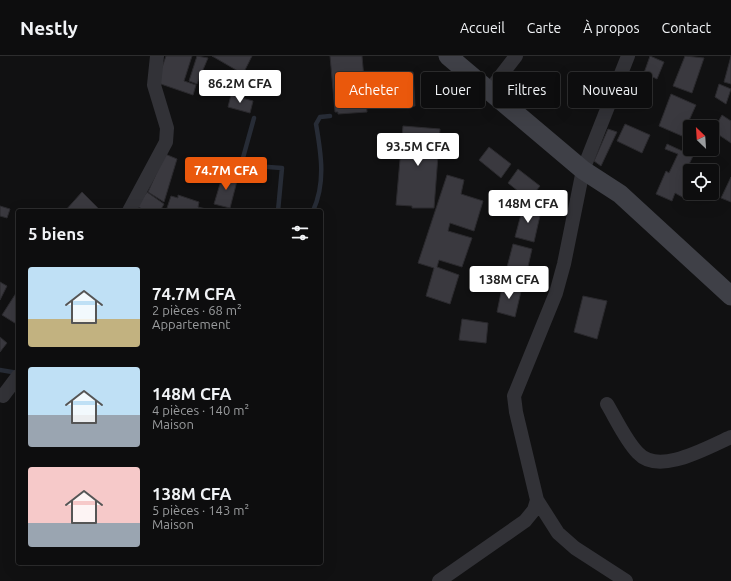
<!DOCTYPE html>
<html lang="fr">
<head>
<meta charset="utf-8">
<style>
	body { margin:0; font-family:Ubuntu,sans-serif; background:#1b1b1c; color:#f1f3f6; height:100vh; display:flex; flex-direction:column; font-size:15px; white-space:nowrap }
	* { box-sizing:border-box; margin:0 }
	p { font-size:13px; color:#9a9c9e }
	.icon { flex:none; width:22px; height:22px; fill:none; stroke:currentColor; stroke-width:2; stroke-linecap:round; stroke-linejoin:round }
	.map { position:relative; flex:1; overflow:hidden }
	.details { position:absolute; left:16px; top:153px; width:307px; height:356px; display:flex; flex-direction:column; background:#0d0d0e; border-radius:4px; box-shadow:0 4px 16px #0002,0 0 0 1px #2d2d2e }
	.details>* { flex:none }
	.hud { position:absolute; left:335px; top:16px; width:336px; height:36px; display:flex; gap:8px }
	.needle { width:26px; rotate:335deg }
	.fabs { position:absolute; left:683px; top:64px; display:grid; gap:8px }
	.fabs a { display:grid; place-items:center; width:36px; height:36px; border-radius:4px; background:#0d0d0e; box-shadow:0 4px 16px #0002,0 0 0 1px #2d2d2e; font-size:20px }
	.price { position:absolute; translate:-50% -34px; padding:0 9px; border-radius:4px; background:#fff; color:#222; font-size:13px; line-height:26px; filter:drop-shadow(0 1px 2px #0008) }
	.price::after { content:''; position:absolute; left:50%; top:24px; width:12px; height:9px; margin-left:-6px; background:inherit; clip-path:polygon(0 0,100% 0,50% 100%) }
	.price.selected { background:#ea580c; color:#fff }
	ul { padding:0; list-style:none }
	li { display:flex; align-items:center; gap:12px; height:100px; padding:0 12px }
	li span { display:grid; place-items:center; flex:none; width:112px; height:80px; border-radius:4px; color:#555 }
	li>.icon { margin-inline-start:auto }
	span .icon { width:48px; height:48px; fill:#fffc; stroke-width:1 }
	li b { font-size:17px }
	h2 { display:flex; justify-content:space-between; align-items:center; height:48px; padding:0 12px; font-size:17px }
	.chip { padding:0 14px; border-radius:4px; background:#0d0d0e; box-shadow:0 4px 16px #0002,0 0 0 1px #2d2d2e; font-size:14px; line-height:36px }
	.chip.selected { background:#ea580c; color:#fff }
	header { display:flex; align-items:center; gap:24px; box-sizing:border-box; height:56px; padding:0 20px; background:#0d0d0e; border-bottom:1px solid #2d2d2e }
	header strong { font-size:19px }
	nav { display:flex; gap:22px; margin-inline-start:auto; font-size:14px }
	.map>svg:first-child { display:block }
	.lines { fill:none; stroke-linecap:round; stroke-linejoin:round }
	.stream { stroke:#272c36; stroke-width:4.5 }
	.building { fill:#3a393f; stroke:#2b2a2e }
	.street { stroke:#323237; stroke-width:14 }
	.secondary { stroke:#3f4047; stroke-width:19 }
</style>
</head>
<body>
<header>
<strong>Nestly</strong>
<nav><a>Accueil</a><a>Carte</a><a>À propos</a><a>Contact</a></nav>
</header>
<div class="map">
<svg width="731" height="525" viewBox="0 0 731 525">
	<rect width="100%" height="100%" fill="#111112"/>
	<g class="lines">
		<path class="stream" d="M 254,62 L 241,109 L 282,112 L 278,155
			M 313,155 C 326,127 321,97 316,68 L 320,61 L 330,60
			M 0,314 L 18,317"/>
	</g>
	<path class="building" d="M 166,0 L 192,0 L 184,25 L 196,29 L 193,39 L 155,26 L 160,17 Z
		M 197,0 L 208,2 L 197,28 L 189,25 Z
		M 212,0 L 252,0 L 243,18 Z
		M 330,0 L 362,0 L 367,56 L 338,58 L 338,56 L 335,56 Z
		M 650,0 L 664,6 L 657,23 L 644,17 Z
		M 685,0 L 704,2 L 692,37 L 673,30 Z
		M 731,0 L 731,28 L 724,26 Z
		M 413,16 L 415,50 L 395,52 L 393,17 Z
		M 719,28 L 731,33 L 726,48 L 715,41 Z
		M 671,38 L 696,49 L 682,80 L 659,70 Z
		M 231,39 L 253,45 L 250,57 L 228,51 Z
		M 722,59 L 731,65 L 731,87 L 713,75 Z
		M 625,68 L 650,79 L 642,97 L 617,85 Z
		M 403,70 L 440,73 L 434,152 L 412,152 L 412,150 L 396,149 Z
		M 608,73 L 617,76 L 601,110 L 594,105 Z
		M 667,88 L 693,100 L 684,119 L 690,122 L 690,128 L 684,142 L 675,137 L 672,145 L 656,138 L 666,115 L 669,117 L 678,98 L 665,93 Z
		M 489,91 L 511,108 L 501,122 L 479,104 Z
		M 165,98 L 177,103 L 164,146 L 148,136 Z
		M 518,113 L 540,130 L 529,144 L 508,127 Z
		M 223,118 L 238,121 L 230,152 L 214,148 Z
		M 447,119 L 464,124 L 461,138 L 483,145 L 474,175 L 450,167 L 448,175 L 472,182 L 462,211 L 439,204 L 437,211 L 459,219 L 450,248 L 426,240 L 434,212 L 418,207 Z
		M 731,121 L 731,146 L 721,142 Z
		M 82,136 L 101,155 L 65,155 Z
		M 147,136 L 164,148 L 160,155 L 145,155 L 137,150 Z
		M 178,139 L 199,146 L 198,151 L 206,153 L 205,155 L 166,155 L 171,140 L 178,142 Z
		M 0,150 L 10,153 L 7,162 L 0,160 Z
		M 523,151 L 541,155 L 534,186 L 515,181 Z
		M 513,188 L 532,193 L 525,224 L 505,219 Z
		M 0,226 L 7,230 L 0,244 Z
		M 503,227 L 522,231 L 515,261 L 497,256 Z
		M 18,234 L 18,269 L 2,259 Z
		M 583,240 L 607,245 L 597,283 L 574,276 Z
		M 462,263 L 488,267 L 486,287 L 459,284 Z
		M 0,281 L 7,287 L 0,296 Z"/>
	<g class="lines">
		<path class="street" d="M 489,35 L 516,0
			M 129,155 L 166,86 L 167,72 L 154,29 L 157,0
			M 3,340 L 18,320
			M 607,348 C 616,363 626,385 638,397 C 659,420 708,391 731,381
			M 537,444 L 558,477 L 575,492 L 626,525
			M 439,525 L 525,465 L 534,454 L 537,444 L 516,356 L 514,340 L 556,237 L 564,208 L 583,114 L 628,0"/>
		<path class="secondary" d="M 448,0 L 583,114 L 620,138 L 731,240"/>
	</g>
</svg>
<div class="fabs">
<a><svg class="needle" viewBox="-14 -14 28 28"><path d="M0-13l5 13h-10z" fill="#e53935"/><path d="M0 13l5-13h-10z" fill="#9a9c9e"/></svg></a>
<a><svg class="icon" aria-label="locate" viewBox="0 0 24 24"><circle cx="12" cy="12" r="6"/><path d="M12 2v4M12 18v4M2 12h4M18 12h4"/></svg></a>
</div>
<b class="price" style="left:240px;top:48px">86.2M CFA</b>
<b class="price" style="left:418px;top:111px">93.5M CFA</b>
<b class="price selected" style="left:226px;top:135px">74.7M CFA</b>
<b class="price" style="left:528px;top:168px">148M CFA</b>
<b class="price" style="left:509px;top:244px">138M CFA</b>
<div class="hud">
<a class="chip selected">Acheter</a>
<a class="chip">Louer</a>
<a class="chip">Filtres</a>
<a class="chip">Nouveau</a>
</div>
<section class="details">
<h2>5 biens<svg class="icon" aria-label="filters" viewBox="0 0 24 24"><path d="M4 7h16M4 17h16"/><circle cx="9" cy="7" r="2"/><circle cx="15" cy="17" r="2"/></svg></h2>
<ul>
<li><span style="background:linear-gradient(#bfe0f5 65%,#c2b280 0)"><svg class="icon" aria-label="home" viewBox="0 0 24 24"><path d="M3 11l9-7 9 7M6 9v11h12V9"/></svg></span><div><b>74.7M CFA</b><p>2 pièces · 68 m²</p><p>Appartement</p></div></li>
<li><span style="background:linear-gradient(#bfe0f5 60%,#9aa5b1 0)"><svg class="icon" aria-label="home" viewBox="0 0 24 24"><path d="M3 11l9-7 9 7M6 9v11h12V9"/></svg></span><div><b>148M CFA</b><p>4 pièces · 140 m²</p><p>Maison</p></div></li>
<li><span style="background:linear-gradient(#f6c9c9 70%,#9aa5b1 0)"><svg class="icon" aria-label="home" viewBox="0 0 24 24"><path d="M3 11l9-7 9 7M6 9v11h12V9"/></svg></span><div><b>138M CFA</b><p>5 pièces · 143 m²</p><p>Maison</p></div></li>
</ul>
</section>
</div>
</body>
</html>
